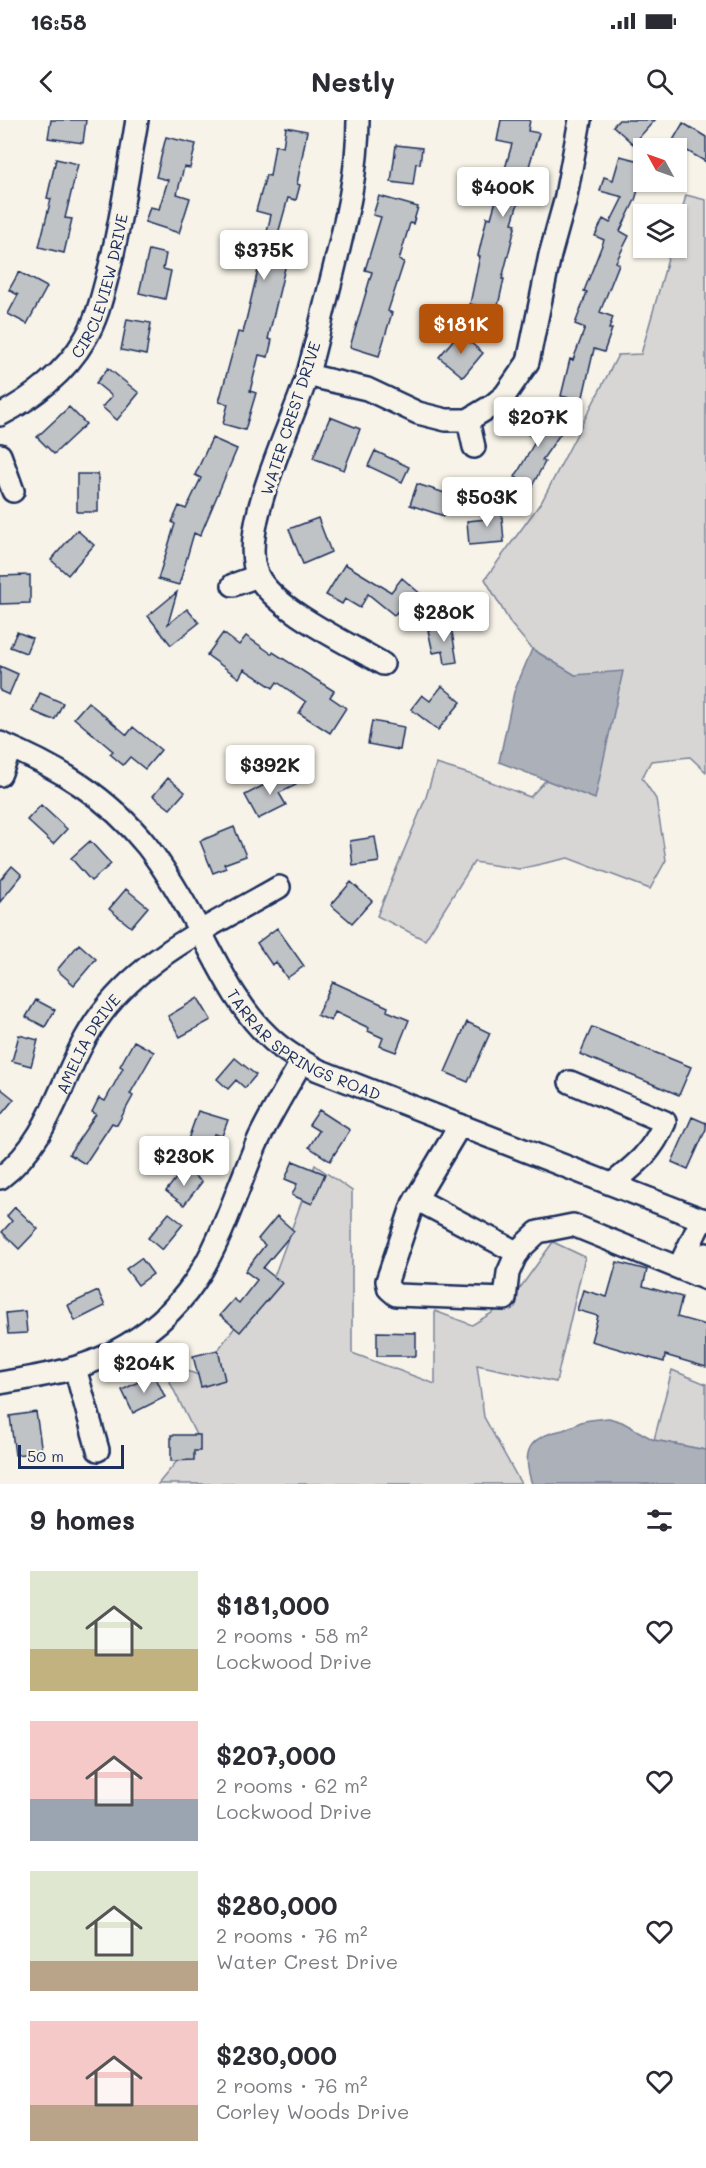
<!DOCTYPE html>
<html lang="en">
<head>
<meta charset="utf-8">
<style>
	body { margin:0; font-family:Mali,sans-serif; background:#f2f2f3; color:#2b2b33; height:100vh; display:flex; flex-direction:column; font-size:22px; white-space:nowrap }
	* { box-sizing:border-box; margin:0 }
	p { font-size:20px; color:#7c7c81 }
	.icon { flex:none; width:33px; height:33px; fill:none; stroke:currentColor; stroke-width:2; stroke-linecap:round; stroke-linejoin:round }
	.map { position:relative; height:1364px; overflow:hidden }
	.drawer { display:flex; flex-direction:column; background:#fff; flex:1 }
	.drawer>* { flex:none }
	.needle { width:39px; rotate:310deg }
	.fabs { position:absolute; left:633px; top:18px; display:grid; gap:12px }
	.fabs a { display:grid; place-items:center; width:54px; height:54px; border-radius:0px; background:#fff; box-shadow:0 2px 4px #0004; font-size:30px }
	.scale { position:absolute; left:18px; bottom:15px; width:106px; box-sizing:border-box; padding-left:6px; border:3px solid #1b2f5e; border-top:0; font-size:16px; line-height:21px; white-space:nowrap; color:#1b2f5e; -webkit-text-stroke:4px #f7f3e8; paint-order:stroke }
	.price { position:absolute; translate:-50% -51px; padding:0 14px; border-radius:6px; background:#fff; color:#222; font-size:20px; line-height:39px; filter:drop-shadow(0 2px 3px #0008) }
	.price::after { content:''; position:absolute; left:50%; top:36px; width:18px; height:14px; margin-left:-9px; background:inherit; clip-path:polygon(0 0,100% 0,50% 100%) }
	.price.current { background:#b45309; color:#fff }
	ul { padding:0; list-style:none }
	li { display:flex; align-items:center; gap:18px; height:150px; padding:0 30px }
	li span { display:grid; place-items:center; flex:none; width:168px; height:120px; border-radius:0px; color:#555 }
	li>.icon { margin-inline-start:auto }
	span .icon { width:72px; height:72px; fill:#fffc; stroke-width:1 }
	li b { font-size:26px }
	h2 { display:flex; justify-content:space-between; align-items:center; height:72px; padding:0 30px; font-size:26px }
	.status { display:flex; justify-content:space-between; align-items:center; height:42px; padding:0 30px; background:#fff; direction:ltr }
	.status svg { height:16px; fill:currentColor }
	header { display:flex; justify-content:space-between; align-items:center; height:78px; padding:0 30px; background:#fff; font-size:27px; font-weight:700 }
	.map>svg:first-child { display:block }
	.green { fill:#d7d6d4; stroke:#798299; stroke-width:1.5 }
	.water { fill:#acb0b9; stroke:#727c95; stroke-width:1.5 }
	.building { fill:#c0c3c5; stroke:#1b2f5e; stroke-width:1.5 }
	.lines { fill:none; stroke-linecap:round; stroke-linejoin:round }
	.minor-casing { stroke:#1b2f5e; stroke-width:26 }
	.minor { stroke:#f7f3e8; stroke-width:21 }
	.labels { text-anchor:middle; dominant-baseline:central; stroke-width:6; stroke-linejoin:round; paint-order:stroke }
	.street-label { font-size:16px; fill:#1b2f5e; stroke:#f7f3e8 }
</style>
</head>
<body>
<div class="status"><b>16:58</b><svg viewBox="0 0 49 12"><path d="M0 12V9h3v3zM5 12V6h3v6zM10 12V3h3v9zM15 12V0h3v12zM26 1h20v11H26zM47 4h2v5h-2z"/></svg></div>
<header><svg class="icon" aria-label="back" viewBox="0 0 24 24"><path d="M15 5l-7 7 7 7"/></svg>Nestly<svg class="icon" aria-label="search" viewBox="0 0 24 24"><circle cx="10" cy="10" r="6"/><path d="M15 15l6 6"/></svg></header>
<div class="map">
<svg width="706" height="1364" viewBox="0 0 706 1364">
	<rect width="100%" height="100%" fill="#f7f3e8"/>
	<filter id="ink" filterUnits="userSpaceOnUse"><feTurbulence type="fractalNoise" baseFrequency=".0167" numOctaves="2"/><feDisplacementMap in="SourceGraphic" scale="12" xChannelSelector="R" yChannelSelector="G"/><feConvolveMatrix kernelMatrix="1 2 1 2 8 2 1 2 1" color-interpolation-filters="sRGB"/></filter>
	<g filter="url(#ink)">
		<path class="green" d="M 686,75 L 706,80 L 706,652 L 690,637 L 651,641 L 642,658 L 656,679 L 666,740 L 650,769 L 568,738 L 519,749 L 474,742 L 425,820 L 377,796 L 426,677 L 436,644 L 476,656 L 530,677 L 546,660 L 594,678 L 575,555 L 532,529 L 511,504 L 485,459 L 542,381 L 618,235 L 641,234 L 671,128 L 676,128 L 677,110 Z
			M 315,1045 L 352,1071 L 352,1233 L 435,1264 L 435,1191 L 472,1205 L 510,1182 L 553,1122 L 585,1137 L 556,1262 L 477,1245 L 484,1297 L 521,1364 L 158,1364 L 197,1317 L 160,1242 L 199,1255 L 275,1154 Z
			M 672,1250 L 706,1264 L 706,1330 L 654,1320 Z"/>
		<path class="water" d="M 532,529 L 575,555 L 623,551 L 595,679 L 499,642 L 514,572 Z
			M 609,1298 L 622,1302 L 654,1320 L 706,1330 L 706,1364 L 532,1364 C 521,1331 528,1317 563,1310 C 569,1308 575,1305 581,1302 C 589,1299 600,1299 609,1298 Z"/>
		<path class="building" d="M 51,0 L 86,0 L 83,23 L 48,18 Z
			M 501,0 L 530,0 L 528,11 L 539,13 L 512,103 L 516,104 L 502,159 L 504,159 L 495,199 L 476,195 L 478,186 L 470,184 L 480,136 L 478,136 L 487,97 L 491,98 L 512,24 L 497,21 Z
			M 619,0 L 655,0 L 633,24 L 613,6 Z
			M 683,3 L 706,17 L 706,42 L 672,22 Z
			M 286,7 L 307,11 L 297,64 L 300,65 L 296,80 L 288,78 L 278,114 L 286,116 L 283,130 L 289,131 L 268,219 L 272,220 L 268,237 L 259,235 L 250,271 L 256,273 L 245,310 L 223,304 L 228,284 L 219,282 L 238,212 L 243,213 L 271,95 L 256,91 L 266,55 L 270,56 L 275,25 L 283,27 Z
			M 166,17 L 196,24 L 190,48 L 184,47 L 177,74 L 190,78 L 179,113 L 145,102 L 150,87 L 159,89 L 168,60 L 156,57 Z
			M 396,25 L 422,28 L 420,44 L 416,43 L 413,65 L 391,62 Z
			M 620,36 L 644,42 L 644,51 L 635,80 L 620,111 L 629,116 L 616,142 L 619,144 L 600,192 L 613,197 L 609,209 L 612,209 L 604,232 L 594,229 L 582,281 L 561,276 L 570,239 L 573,240 L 585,208 L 575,204 L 587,172 L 584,171 L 604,120 L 595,116 L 603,99 L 610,103 L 623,77 L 600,71 L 604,57 L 613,60 Z
			M 56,39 L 78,44 L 65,98 L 72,99 L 64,133 L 39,127 L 51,79 L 47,78 Z
			M 379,76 L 418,87 L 413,104 L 410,103 L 399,140 L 404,142 L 388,191 L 392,193 L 379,236 L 350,227 L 372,152 L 365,150 L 381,97 L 373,95 Z
			M 149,130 L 166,134 L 163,149 L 171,151 L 165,179 L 139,173 Z
			M 19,152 L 47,167 L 27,204 L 8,194 L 18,175 L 9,170 Z
			M 127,199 L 151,203 L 146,235 L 121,230 Z
			M 459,213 L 483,233 L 463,257 L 439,237 Z
			M 108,248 L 139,273 L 117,300 L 102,287 L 112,276 L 96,263 Z
			M 69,287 L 86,304 L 54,334 L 37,317 Z
			M 538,293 L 563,310 L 542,340 L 545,342 L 532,366 L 515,357 L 536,320 L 525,312 Z
			M 330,297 L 360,309 L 344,350 L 313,338 Z
			M 212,318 L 237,329 L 200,416 L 194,413 L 179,465 L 158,459 L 175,404 L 172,402 L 179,386 L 186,389 L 201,358 L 195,355 Z
			M 375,331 L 409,347 L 402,362 L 368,346 Z
			M 77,354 L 98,354 L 98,392 L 77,392 Z
			M 417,364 L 451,375 L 444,396 L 410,385 Z
			M 501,386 L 504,422 L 469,425 L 467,401 L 487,399 L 486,388 Z
			M 318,398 L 331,432 L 303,444 L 289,409 Z
			M 77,410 L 94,425 L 68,455 L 51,440 Z
			M 345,444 L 391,472 L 402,458 L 430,482 L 415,500 L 401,488 L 394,495 L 368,474 L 360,488 L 345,479 L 342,484 L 326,475 Z
			M 30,455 L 30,483 L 0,484 L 0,456 Z
			M 177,472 L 168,504 L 187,489 L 199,503 L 171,525 L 148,496 Z
			M 451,506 L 457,542 L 445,544 L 443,531 L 433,533 L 428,510 Z
			M 17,512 L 32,518 L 26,533 L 10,527 Z
			M 223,513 L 239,525 L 246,516 L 272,534 L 273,532 L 334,571 L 330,577 L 346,588 L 330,613 L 299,593 L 306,582 L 277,562 L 273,568 L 244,549 L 239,558 L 207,535 Z
			M 0,546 L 18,554 L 9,575 L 0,571 Z
			M 442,566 L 461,582 L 438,610 L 411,589 L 422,575 L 430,581 Z
			M 40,573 L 63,583 L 55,599 L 51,599 L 32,591 Z
			M 88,582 L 127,615 L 133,607 L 161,630 L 145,649 L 130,637 L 123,645 L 110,634 L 113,631 L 74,598 Z
			M 372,601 L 404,607 L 400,630 L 368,624 Z
			M 289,652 L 296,665 L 279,673 L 286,685 L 258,699 L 245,675 Z
			M 168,658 L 185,672 L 170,689 L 153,676 Z
			M 41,685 L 67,709 L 53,724 L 27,700 Z
			M 234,707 L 246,736 L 224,744 L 226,748 L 213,753 L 200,721 Z
			M 375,717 L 379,742 L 353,746 L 350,721 Z
			M 90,721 L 111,744 L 91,761 L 71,738 Z
			M 12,746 L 22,755 L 0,782 L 0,760 Z
			M 351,762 L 372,781 L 352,803 L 331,785 Z
			M 126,769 L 148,787 L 131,807 L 109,789 Z
			M 277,808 L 304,846 L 287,858 L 276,842 L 272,845 L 257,823 Z
			M 79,824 L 96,839 L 74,865 L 57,850 Z
			M 333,862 L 388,887 L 387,891 L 409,900 L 396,932 L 380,926 L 383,918 L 368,911 L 369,908 L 335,892 L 331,901 L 317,895 Z
			M 198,878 L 211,900 L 180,917 L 168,896 Z
			M 36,880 L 55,890 L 45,907 L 26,897 Z
			M 467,902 L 490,913 L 468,962 L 445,952 Z
			M 592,907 L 691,947 L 679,975 L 580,934 Z
			M 19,915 L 38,920 L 31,946 L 12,941 Z
			M 134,921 L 154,932 L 130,974 L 133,976 L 117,1005 L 112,1003 L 85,1044 L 69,1034 L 96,994 L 92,992 L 99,978 L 105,981 L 123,948 L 120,946 Z
			M 235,938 L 256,955 L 245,968 L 236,960 L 228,969 L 217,959 Z
			M 0,968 L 14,979 L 0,996 Z
			M 319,990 L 350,1010 L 330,1041 L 309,1027 L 319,1011 L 309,1005 Z
			M 198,991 L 228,1000 L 222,1016 L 214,1014 L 208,1032 L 186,1025 Z
			M 692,997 L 706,1003 L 706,1009 L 688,1049 L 672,1042 Z
			M 293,1041 L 325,1054 L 312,1084 L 292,1075 L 297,1064 L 285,1059 Z
			M 184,1048 L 202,1062 L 184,1085 L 166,1071 Z
			M 15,1087 L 38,1109 L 19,1129 L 2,1112 L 12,1101 L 7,1096 Z
			M 169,1093 L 183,1104 L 162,1130 L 148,1118 Z
			M 277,1096 L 294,1111 L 263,1148 L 282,1163 L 240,1212 L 220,1195 L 234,1179 L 239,1183 L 257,1160 L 245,1151 L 265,1125 L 258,1119 Z
			M 141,1138 L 153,1154 L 138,1165 L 126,1149 Z
			M 617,1142 L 647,1150 L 643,1166 L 682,1177 L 677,1197 L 706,1205 L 706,1247 L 665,1235 L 664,1242 L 591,1221 L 598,1196 L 577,1190 L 583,1170 L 607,1177 Z
			M 98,1171 L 105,1186 L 75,1201 L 68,1185 Z
			M 25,1191 L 27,1213 L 8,1214 L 6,1193 Z
			M 377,1212 L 416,1213 L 416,1236 L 377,1236 Z
			M 218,1230 L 225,1260 L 201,1267 L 193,1236 Z
			M 154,1254 L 165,1277 L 133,1293 L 122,1270 Z
			M 36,1292 L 42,1332 L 15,1335 L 10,1296 Z
			M 171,1315 L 200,1315 L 200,1331 L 194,1331 L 194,1340 L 171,1341 Z"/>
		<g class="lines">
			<g class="minor-casing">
				<g id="minor">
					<path d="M 358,0 C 358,55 344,108 331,161 C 323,191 317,222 308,253 C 294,301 236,411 258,456 C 275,490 350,524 383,544"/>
					<path d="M 307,255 L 367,269 L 418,293 L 446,300 L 468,300 L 493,285 L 505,275 L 528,242 L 550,135 L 565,81 L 580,0"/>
					<path id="s1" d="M 0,295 C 33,278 66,252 85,219 C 97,199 102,177 108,154 C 121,104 128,52 137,0"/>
					<path d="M 468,300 L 474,327"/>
					<path d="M 0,335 L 13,371"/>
					<path d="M 233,465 L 258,456"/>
					<path id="s2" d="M 0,623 C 58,647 108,677 147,726 C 168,753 186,785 202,815 C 221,851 239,889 269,917 C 283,931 301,941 318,950 L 706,1101"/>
					<path d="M 0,655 L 11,628"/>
					<path d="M 570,962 L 665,1002 C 652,1032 637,1044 612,1064"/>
					<path d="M 460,1005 L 413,1084 L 387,1161 L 389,1169 L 396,1175 L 505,1179 L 508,1153 L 516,1135 L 522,1127 L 538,1112 L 573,1105 L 706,1159"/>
					<path id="s3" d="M 0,1058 C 57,1015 61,946 102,893 C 146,834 217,803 279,767"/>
					<path d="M 416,1079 L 518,1133"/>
					<path d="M 679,1147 L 702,1099"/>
					<path d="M 696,1155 L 706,1134"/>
					<path d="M 75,1248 L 98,1330"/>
					<path d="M 0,1263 C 39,1256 78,1251 114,1232 C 207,1184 219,1112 256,1025 C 269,996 286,969 302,941"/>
				</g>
			</g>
			<use href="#minor" class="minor"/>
		</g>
	</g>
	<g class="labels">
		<g class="street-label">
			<text stroke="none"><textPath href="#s1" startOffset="171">CIRCLEVIEW DRIVE</textPath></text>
			<text transform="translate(290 298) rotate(-72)">WATER CREST DRIVE</text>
			<text stroke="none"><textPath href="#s2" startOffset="442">TARRAR SPRINGS ROAD</textPath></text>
			<text stroke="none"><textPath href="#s3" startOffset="162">AMELIA DRIVE</textPath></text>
		</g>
	</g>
</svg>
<div class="fabs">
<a><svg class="needle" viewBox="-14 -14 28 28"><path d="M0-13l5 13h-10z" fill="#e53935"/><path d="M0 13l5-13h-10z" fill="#7c7c81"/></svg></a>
<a><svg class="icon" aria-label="layers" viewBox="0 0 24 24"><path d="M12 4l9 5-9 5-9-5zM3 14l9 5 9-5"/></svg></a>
</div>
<div class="scale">50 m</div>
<b class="price" style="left:503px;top:98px">$400K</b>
<b class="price" style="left:264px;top:161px">$375K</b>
<b class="price current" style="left:461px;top:235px">$181K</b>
<b class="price" style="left:538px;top:328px">$207K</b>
<b class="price" style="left:487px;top:408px">$503K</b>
<b class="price" style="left:444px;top:523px">$280K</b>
<b class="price" style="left:270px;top:676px">$392K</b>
<b class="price" style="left:184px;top:1067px">$230K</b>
<b class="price" style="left:144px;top:1274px">$204K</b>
</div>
<section class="drawer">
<h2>9 homes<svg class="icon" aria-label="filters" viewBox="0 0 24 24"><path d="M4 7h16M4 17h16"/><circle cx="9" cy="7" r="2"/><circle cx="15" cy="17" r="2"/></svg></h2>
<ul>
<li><span style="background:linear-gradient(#dfe7d0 65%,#c2b280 0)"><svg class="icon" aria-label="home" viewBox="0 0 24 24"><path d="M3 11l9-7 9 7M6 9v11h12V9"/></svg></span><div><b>$181,000</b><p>2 rooms · 58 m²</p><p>Lockwood Drive</p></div><svg class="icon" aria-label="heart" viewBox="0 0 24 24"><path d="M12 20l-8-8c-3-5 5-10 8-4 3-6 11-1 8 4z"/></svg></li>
<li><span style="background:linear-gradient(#f6c9c9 65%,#9aa5b1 0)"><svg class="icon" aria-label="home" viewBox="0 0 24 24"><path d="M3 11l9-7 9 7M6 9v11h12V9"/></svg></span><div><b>$207,000</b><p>2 rooms · 62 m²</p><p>Lockwood Drive</p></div><svg class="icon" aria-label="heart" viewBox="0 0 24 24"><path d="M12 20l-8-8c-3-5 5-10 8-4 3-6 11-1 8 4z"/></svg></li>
<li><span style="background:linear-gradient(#dfe7d0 75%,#b9a48a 0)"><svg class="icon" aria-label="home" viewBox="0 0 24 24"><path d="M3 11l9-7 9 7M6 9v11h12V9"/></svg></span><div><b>$280,000</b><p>2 rooms · 76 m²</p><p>Water Crest Drive</p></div><svg class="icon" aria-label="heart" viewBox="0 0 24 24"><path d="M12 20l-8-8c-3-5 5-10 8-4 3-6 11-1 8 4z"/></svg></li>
<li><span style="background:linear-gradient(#f6c9c9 70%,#b9a48a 0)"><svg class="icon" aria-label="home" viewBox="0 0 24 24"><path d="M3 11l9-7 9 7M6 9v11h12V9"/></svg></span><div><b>$230,000</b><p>2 rooms · 76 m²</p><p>Corley Woods Drive</p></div><svg class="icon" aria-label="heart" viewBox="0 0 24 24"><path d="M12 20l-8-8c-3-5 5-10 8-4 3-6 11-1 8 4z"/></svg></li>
</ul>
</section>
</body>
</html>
